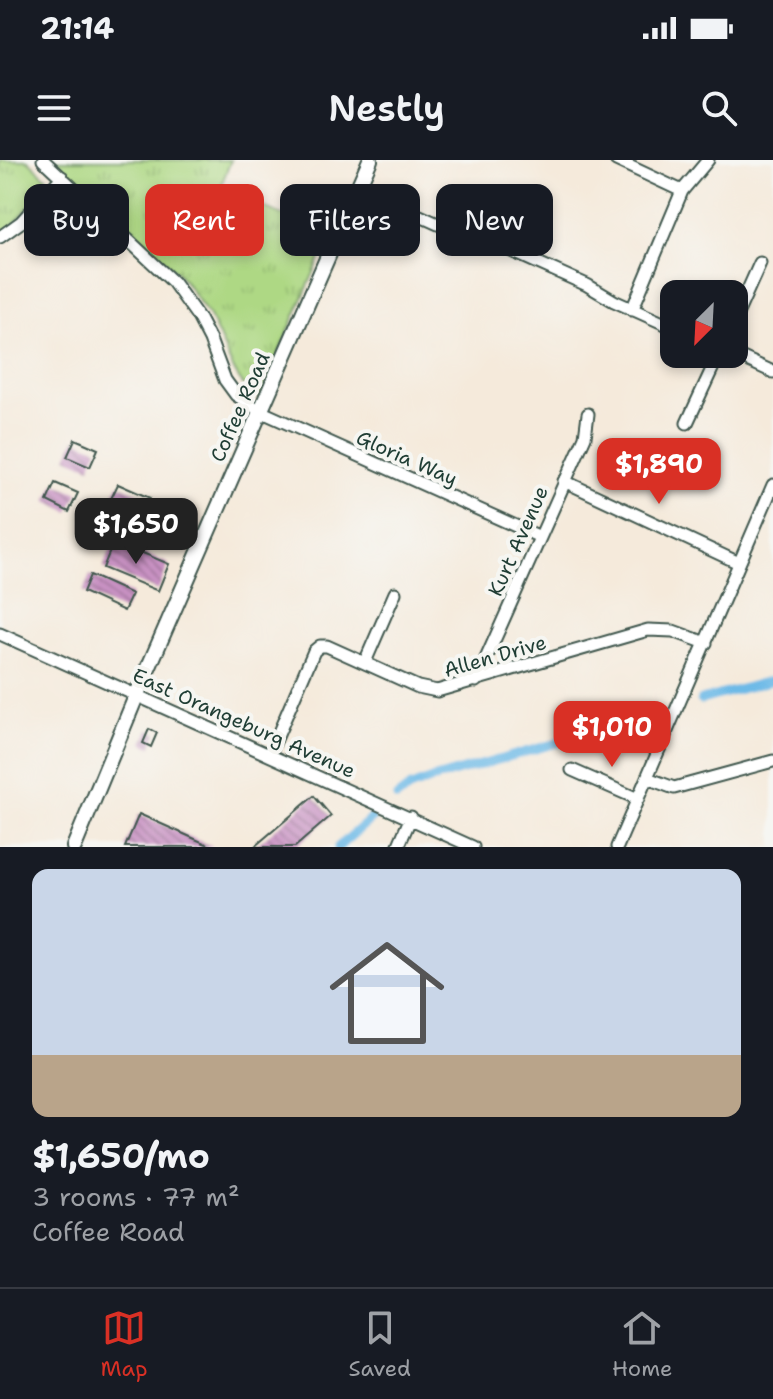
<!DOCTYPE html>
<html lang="en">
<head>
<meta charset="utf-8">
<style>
	body { margin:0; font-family:"Shantell Sans",sans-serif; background:#242831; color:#f1f3f6; height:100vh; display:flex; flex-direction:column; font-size:30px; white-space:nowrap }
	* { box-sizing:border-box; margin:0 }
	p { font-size:26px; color:#9ea1a6 }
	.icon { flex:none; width:44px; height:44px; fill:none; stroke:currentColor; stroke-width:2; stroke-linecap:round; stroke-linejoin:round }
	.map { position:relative; height:687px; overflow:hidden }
	.panel { display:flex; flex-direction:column; background:#171b24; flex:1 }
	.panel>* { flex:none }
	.hud { position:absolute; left:24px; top:24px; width:726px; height:72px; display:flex; gap:16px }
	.needle { width:52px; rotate:204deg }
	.tools { position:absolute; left:660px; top:120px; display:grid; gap:16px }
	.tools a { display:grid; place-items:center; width:88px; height:88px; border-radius:16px; background:#171b24; box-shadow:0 4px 12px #0003; font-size:40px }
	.price { position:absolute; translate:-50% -68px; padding:0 18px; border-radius:16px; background:#d93025; color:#fff; font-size:26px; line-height:52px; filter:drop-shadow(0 2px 4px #0008) }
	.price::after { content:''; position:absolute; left:50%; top:48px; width:24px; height:18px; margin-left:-12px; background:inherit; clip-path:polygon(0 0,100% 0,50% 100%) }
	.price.on { background:#222; color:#fff }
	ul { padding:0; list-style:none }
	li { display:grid; align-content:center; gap:16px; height:424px; padding:0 32px }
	li span { display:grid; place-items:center; height:248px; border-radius:16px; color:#555 }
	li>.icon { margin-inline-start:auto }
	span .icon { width:144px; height:144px; fill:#fffc; stroke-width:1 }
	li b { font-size:34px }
	.chip { padding:0 28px; border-radius:16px; background:#171b24; box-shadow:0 4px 12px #0003; font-size:28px; line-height:72px }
	.chip.on { background:#d93025; color:#fff }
	.status { display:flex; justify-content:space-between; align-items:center; height:56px; padding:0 40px; background:#171b24; direction:ltr }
	.status svg { height:22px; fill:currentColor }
	header { display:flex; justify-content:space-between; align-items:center; height:104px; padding:0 32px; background:#171b24; font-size:36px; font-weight:600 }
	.menu { display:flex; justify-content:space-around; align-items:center; height:112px; border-top:2px solid #363941; background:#171b24; font-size:22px; color:#9ea1a6 }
	.menu a { display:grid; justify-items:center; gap:4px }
	.menu .on { color:#d93025 }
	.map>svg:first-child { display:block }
	.grass { fill:url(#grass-tufts); stroke:#668a5c; stroke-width:2 }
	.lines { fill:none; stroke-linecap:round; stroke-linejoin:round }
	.canal { stroke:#6dbae7; stroke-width:9 }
	.building { fill:url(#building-back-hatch) }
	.minor-casing { stroke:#3f574d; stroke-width:15 }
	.major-casing { stroke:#3f574d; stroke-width:18 }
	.minor { stroke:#fff; stroke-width:11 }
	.major { stroke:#fff; stroke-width:14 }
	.labels { text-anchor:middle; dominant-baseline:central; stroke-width:8; stroke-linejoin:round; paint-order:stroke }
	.street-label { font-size:20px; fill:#1f3d34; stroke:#f6f6f2 }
</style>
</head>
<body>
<div class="status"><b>21:14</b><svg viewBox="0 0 49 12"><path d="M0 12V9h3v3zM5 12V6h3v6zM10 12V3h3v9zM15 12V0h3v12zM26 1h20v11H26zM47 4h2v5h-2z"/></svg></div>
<header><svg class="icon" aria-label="menu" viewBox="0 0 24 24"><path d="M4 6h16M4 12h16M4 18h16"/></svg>Nestly<svg class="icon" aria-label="search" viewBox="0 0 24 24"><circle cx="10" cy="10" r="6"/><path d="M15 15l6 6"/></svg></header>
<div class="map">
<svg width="773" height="687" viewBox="0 0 773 687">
	<defs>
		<pattern id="grass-tufts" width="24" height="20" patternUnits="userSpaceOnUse" patternTransform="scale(2)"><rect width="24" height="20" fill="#aed884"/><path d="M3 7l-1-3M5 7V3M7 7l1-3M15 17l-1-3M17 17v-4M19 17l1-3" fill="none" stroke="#95ba73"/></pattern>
		<pattern id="building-back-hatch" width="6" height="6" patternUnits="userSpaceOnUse" patternTransform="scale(2)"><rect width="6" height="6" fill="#c891c2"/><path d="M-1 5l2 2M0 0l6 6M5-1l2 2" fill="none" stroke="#a2789e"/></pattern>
	</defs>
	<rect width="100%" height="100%" fill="#f6f6f2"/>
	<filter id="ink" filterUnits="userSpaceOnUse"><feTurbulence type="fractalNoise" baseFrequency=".0125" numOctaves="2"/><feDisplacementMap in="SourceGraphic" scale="16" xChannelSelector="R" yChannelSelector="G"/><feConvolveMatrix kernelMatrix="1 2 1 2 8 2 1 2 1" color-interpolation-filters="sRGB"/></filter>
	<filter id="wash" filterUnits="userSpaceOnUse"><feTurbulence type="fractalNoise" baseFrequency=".006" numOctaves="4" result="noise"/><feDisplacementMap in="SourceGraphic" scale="32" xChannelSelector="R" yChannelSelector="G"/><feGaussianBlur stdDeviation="1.8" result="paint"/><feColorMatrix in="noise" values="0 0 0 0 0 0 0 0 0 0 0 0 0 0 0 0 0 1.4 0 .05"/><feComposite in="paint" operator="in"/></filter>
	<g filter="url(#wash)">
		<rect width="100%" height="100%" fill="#f5eadb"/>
		<path class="grass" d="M 0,0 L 28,0 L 51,22 L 12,66 L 0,74 Z
			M 55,0 L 231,0 L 220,28 L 330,76 L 259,238 C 230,223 225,179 206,152 C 198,140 190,127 181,117 C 143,76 96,38 55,0 Z"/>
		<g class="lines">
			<path class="canal" d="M 701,540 L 773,520
				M 397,637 L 409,628 L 432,619 L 650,556
				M 338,687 L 372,658"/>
		</g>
		<g id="blocks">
			<path class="building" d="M 75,279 L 98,289 L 90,307 L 67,297 Z
				M 55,323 L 78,333 L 69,352 L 47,341 Z
				M 118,324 L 150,338 L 142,357 L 109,343 Z
				M 114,381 L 169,404 L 158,431 L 103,408 Z
				M 90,415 L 132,434 L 124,451 L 83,432 Z
				M 149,569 L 157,573 L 151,587 L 143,583 Z
				M 314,636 L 331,656 L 295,687 L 254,687 Z
				M 139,654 L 213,687 L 125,687 Z"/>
		</g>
	</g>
	<g filter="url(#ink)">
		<use href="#blocks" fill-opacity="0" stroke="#3f574d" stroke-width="2"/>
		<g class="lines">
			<g class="minor-casing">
				<path id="minor" d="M 43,0 L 173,122 L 198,157 L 210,180 L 225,220 L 236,235 L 260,251 L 540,377
					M 616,0 L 682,31
					M 358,28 L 449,69 L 489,81 L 587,125 L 614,141 L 674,168
					M 0,77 L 21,62 L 62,17
					M 632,150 L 682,31 L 708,0
					M 734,161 L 760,103
					M 734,194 L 773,212
					M 687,263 L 719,194
					M 564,321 L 739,403
					M 0,474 L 473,687
					M 365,502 L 395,433
					M 476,521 L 585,277 L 588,254
					M 270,593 L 314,491 L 320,486 L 327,486 L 418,527 L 437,531 L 648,470 L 673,471 L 706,483
					M 572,610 L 638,639
					M 647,618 L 674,628 L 773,601
					M 398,687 L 411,657
					M 617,687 L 773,325"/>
			</g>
			<g class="major-casing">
				<path id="major" d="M 74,687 L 137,534 L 370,0"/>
			</g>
			<use href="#minor" class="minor"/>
			<use href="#major" class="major"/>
		</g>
	</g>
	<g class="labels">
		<g class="street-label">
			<text transform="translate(240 247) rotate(-66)">Coffee Road</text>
			<text transform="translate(407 298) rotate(24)">Gloria Way</text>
			<text transform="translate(518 381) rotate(-66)">Kurt Avenue</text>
			<text transform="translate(495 496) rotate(-16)">Allen Drive</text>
			<text transform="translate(244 563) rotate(24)">East Orangeburg Avenue</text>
		</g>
	</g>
</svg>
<div class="tools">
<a><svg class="needle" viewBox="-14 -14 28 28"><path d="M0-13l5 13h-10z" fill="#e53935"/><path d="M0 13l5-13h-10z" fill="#9ea1a6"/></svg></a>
</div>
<b class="price" style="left:659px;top:346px">$1,890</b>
<b class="price on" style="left:136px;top:406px">$1,650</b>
<b class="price" style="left:612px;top:609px">$1,010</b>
<div class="hud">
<a class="chip">Buy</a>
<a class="chip on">Rent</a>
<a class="chip">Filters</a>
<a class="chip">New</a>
</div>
</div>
<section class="panel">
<ul>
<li><span style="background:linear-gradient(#c9d6e8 75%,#b9a48a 0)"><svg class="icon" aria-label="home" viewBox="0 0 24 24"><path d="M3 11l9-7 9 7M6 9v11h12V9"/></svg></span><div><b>$1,650/mo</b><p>3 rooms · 77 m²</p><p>Coffee Road</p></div></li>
</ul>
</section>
<nav class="menu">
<a class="on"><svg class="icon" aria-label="map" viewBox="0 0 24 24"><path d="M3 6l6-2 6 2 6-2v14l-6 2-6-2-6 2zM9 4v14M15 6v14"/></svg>Map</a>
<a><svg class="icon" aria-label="saved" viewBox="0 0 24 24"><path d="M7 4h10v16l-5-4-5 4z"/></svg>Saved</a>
<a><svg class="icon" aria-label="home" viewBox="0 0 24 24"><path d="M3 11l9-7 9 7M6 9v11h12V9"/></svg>Home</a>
</nav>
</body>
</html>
